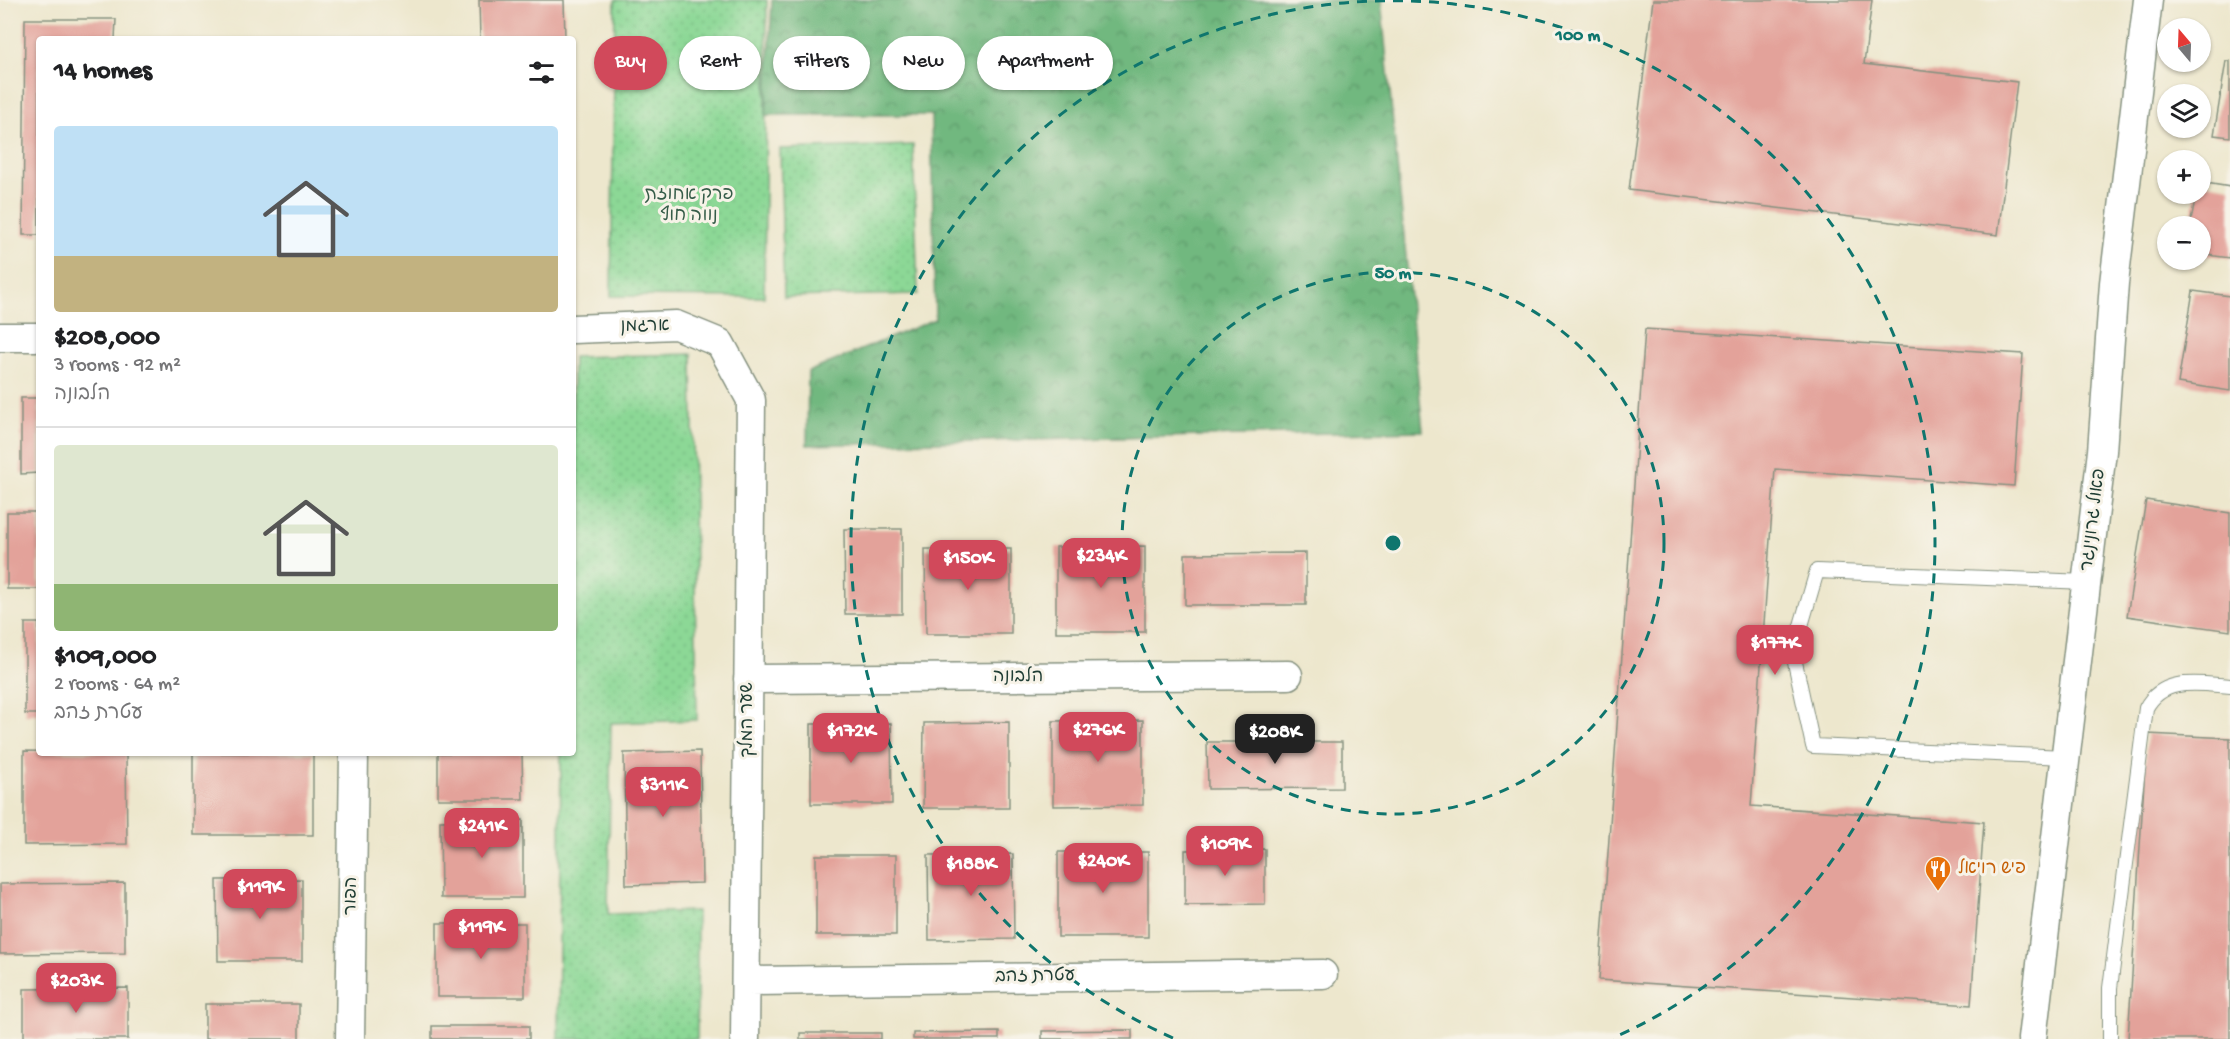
<!DOCTYPE html>
<html lang="en">
<head>
<meta charset="utf-8">
<style>
	body { margin:0; font-family:"Gochi Hand","Playpen Sans Hebrew",sans-serif; background:#f6f6f6; color:#202124; height:100vh; display:flex; flex-direction:column; font-size:22px; white-space:nowrap }
	* { box-sizing:border-box; margin:0 }
	p { font-size:20px; color:#757577 }
	.icon { flex:none; width:33px; height:33px; fill:none; stroke:currentColor; stroke-width:2; stroke-linecap:round; stroke-linejoin:round }
	.map { position:relative; flex:1; overflow:hidden }
	.drawer { position:absolute; left:36px; top:36px; width:540px; height:720px; display:flex; flex-direction:column; background:#fff; border-radius:6px; box-shadow:0 2px 4px #0004 }
	.drawer>* { flex:none }
	.guide { position:absolute; left:594px; top:36px; width:570px; height:54px; display:flex; gap:12px }
	.needle { width:39px; rotate:341deg }
	.buttons { position:absolute; left:2157px; top:18px; display:grid; gap:12px }
	.buttons a { display:grid; place-items:center; width:54px; height:54px; border-radius:50%; background:#fff; box-shadow:0 2px 4px #0004; font-size:30px }
	.price { position:absolute; translate:-50% -51px; padding:0 14px; border-radius:12px; background:#d1495b; color:#fff; font-size:20px; line-height:39px; filter:drop-shadow(0 2px 3px #0008) }
	.price::after { content:''; position:absolute; left:50%; top:36px; width:18px; height:14px; margin-left:-9px; background:inherit; clip-path:polygon(0 0,100% 0,50% 100%) }
	.price.on { background:#222; color:#fff }
	ul { padding:0; list-style:none }
	li { display:grid; align-content:center; gap:12px; height:318px; padding:0 18px }
	li+li { border-top:2px solid #e0e0e0 }
	li span { display:grid; place-items:center; height:186px; border-radius:6px; color:#555 }
	li>.icon { margin-inline-start:auto }
	span .icon { width:108px; height:108px; fill:#fffc; stroke-width:1 }
	li b { font-size:26px }
	h2 { display:flex; justify-content:space-between; align-items:center; height:72px; padding:0 18px; font-size:26px }
	.chip { padding:0 21px; border-radius:27px; background:#fff; box-shadow:0 2px 4px #0004; font-size:21px; line-height:54px }
	.chip.on { background:#d1495b; color:#fff }
	.map>svg:first-child { display:block }
	.green { fill:url(#green-dots); stroke:#568a65; stroke-width:1.5 }
	.forest { fill:url(#forest-crowns); stroke:#487a5a; stroke-width:1.5 }
	.building { fill:#e3a29a }
	.lines { fill:none; stroke-linecap:round; stroke-linejoin:round }
	.lane-casing { stroke:#869280; stroke-width:16 }
	.street-casing { stroke:#869280; stroke-width:31 }
	.lane { stroke:#fff; stroke-width:14 }
	.street { stroke:#fff; stroke-width:28 }
	.ring { fill:none; stroke:#0f766e; stroke-width:3; stroke-dasharray:10 8 }
	.labels { text-anchor:middle; dominant-baseline:central; stroke-width:6; stroke-linejoin:round; paint-order:stroke }
	.park-label { font-size:18px; fill:#355c48; stroke:#f7f3e8 }
	.street-label { font-size:18px; fill:#1f3d34; stroke:#f7f3e8 }
	.food-label { font-size:18px; fill:#c56008; stroke:#f7f3e8; text-anchor:start }
	.centre { fill:#0f766e; stroke:#f7f3e8; stroke-width:3 }
	.ring-label { font-size:18px; text-anchor:middle; font-weight:bold; fill:#0f766e; stroke:#f7f3e8; stroke-width:6; stroke-linejoin:round; paint-order:stroke }
</style>
</head>
<body>
<div class="map">
<svg width="2230" height="1039" viewBox="0 0 2230 1039">
	<defs>
		<pattern id="green-dots" width="8" height="8" patternUnits="userSpaceOnUse" patternTransform="scale(1.5)"><rect width="8" height="8" fill="#8cd896"/><path d="M2 2h.1M6 6h.1" fill="none" stroke="#78ba82" stroke-width="1.8" stroke-linecap="round"/></pattern>
		<pattern id="forest-crowns" width="20" height="18" patternUnits="userSpaceOnUse" patternTransform="scale(1.5)"><rect width="20" height="18" fill="#71b87f"/><path d="M2 6a3 3 0 1 1 6 0M12 15a3 3 0 1 1 6 0" fill="none" stroke="#5c9769"/></pattern>
	</defs>
	<rect width="100%" height="100%" fill="#f7f3e8"/>
	<filter id="ink" filterUnits="userSpaceOnUse"><feTurbulence type="fractalNoise" baseFrequency=".0167" numOctaves="2"/><feDisplacementMap in="SourceGraphic" scale="12" xChannelSelector="R" yChannelSelector="G"/><feConvolveMatrix kernelMatrix="1 2 1 2 8 2 1 2 1" color-interpolation-filters="sRGB"/></filter>
	<filter id="wash" filterUnits="userSpaceOnUse"><feTurbulence type="fractalNoise" baseFrequency=".008" numOctaves="4" result="noise"/><feDisplacementMap in="SourceGraphic" scale="24" xChannelSelector="R" yChannelSelector="G"/><feGaussianBlur stdDeviation="1.35" result="paint"/><feColorMatrix in="noise" values="0 0 0 0 0 0 0 0 0 0 0 0 0 0 0 0 0 1.4 0 .05"/><feComposite in="paint" operator="in"/></filter>
	<g filter="url(#wash)">
		<rect width="100%" height="100%" fill="#ede7cd"/>
		<path class="green" d="M 615,0 L 767,0 L 764,297 L 611,296 Z
			M 913,145 L 918,294 L 784,297 L 780,149 Z
			M 692,354 L 697,720 L 611,723 L 608,914 L 697,911 L 697,1039 L 558,1039 L 561,753 L 573,753 L 573,357 Z"/>
		<path class="forest" d="M 772,0 L 1381,0 L 1423,431 L 807,445 L 808,372 L 935,319 L 931,115 L 766,115 Z"/>
		<g id="blocks">
			<path class="building" d="M 479,0 L 564,0 L 565,39 L 480,39 Z
				M 1653,0 L 1872,0 L 1864,64 L 2017,82 L 1998,235 L 1629,190 Z
				M 25,19 L 116,19 L 115,39 L 39,39 L 39,235 L 23,235 Z
				M 2226,61 L 2230,61 L 2230,137 L 2214,135 Z
				M 2200,182 L 2230,187 L 2230,258 L 2200,254 L 2200,226 L 2190,226 L 2196,194 L 2200,194 Z
				M 2193,291 L 2230,296 L 2230,391 L 2178,383 Z
				M 1645,329 L 2023,354 L 2014,486 L 1775,469 L 1751,806 L 1984,822 L 1971,1005 L 1599,980 Z
				M 21,398 L 39,398 L 39,473 L 21,474 Z
				M 2146,500 L 2230,513 L 2230,631 L 2127,616 Z
				M 7,512 L 39,512 L 39,589 L 7,589 Z
				M 844,529 L 902,529 L 902,614 L 845,614 Z
				M 1145,546 L 1145,632 L 1056,632 L 1056,547 Z
				M 925,549 L 1011,549 L 1011,634 L 926,634 Z
				M 1306,553 L 1306,605 L 1185,605 L 1185,554 Z
				M 25,623 L 39,623 L 39,714 L 25,714 Z
				M 1143,720 L 1143,805 L 1053,806 L 1053,721 Z
				M 1009,722 L 1009,808 L 923,808 L 924,723 Z
				M 891,723 L 892,804 L 811,804 L 811,724 Z
				M 2147,734 L 2230,738 L 2230,1039 L 2128,1039 Z
				M 1207,742 L 1342,742 L 1342,788 L 1208,789 Z
				M 24,751 L 126,753 L 127,844 L 24,845 Z
				M 700,751 L 702,883 L 626,885 L 624,753 Z
				M 193,753 L 313,753 L 313,835 L 193,835 Z
				M 438,753 L 522,753 L 523,799 L 438,799 Z
				M 523,820 L 523,898 L 441,898 L 440,821 Z
				M 1265,849 L 1265,904 L 1185,905 L 1185,850 Z
				M 1058,852 L 1148,852 L 1148,937 L 1058,937 Z
				M 1013,854 L 1014,939 L 929,940 L 928,855 Z
				M 816,855 L 896,855 L 896,935 L 816,935 Z
				M 302,879 L 302,961 L 218,961 L 217,880 Z
				M 125,883 L 125,953 L 0,954 L 0,884 Z
				M 437,923 L 525,923 L 525,997 L 437,997 Z
				M 128,988 L 128,1039 L 24,1039 L 24,989 Z
				M 205,1004 L 299,1004 L 299,1039 L 205,1039 Z
				M 432,1026 L 529,1026 L 529,1039 L 432,1039 Z
				M 1132,1030 L 1132,1039 L 1042,1039 L 1042,1031 Z
				M 999,1032 L 999,1039 L 913,1039 L 913,1033 Z
				M 800,1033 L 881,1033 L 881,1039 L 800,1039 Z"/>
		</g>
	</g>
	<g filter="url(#ink)">
		<use href="#blocks" fill-opacity="0" stroke="#869280" stroke-width="1.5"/>
		<g class="lines">
			<g class="lane-casing">
				<path id="lane" d="M 2066,757 L 1813,746 L 1793,653 L 1817,571 L 2086,582
					M 2110,1039 L 2110,988 L 2146,708 C 2163,676 2199,684 2230,686"/>
			</g>
			<g class="street-casing">
				<path id="street" d="M 573,329 L 676,325 L 720,343 L 751,400 L 745,1039
					M 0,337 L 39,337
					M 748,679 L 1288,675
					M 746,981 L 1323,974
					M 350,1039 L 354,753
					M 2032,1039 L 2102,451 L 2114,283 L 2148,0"/>
			</g>
			<use href="#lane" class="lane"/>
			<use href="#street" class="street"/>
		</g>
	</g>
	<g class="ring">
		<circle cx="1393" cy="543" r="271"/>
		<path d="M1173 1038A542 542 0 1 1 1613 1038"/>
	</g>
	<defs>
		<g id="restaurant-pin" transform="scale(1.35)"><path d="M0 17L-7.5 6A9.5 9.5 0 1 1 7.5 6Z" fill="#e8710a" stroke="#f7f3e8"/><path d="M-5-6h1v4h1v-4h1v4h1v-4h1v5L-1.5 .5V6h-2V.5L-5-1ZM5-6V6H3V1.5H1.5Q1.5-4 5-6Z" fill="#fff"/></g>
	</defs>
	<g fill-rule="evenodd">
		<use href="#restaurant-pin" x="1938" y="869"/>
	</g>
	<g class="labels">
		<g class="park-label">
			<text x="689" y="195">פרק אחוזת<tspan x="689" dy="21">נווה חוף</tspan></text>
		</g>
		<g class="street-label">
			<text transform="translate(645 327) rotate(-1)">ארגמן</text>
			<text transform="translate(2094 520) rotate(-83)">פאול גרונינגר</text>
			<text x="1018" y="677">הלבונה</text>
			<text transform="translate(748 720) rotate(-90)">שער המלך</text>
			<text transform="translate(352 896) rotate(-89)">הפור</text>
			<text transform="translate(1035 977) rotate(-1)">עטרת זהב</text>
		</g>
		<g class="food-label">
			<text x="1958" y="869">פיש רויאל</text>
		</g>
	</g>
	<circle cx="1393" cy="543" r="9" class="centre"/>
	<g class="ring-label">
		<text x="1578" y="40">100 m</text>
		<text x="1393" y="278">50 m</text>
	</g>
</svg>
<div class="buttons">
<a><svg class="needle" viewBox="-14 -14 28 28"><path d="M0-13l5 13h-10z" fill="#e53935"/><path d="M0 13l5-13h-10z" fill="#757577"/></svg></a>
<a><svg class="icon" aria-label="layers" viewBox="0 0 24 24"><path d="M12 4l9 5-9 5-9-5zM3 14l9 5 9-5"/></svg></a>
<a>+</a>
<a>−</a>
</div>
<b class="price" style="left:1101px;top:589px">$234K</b>
<b class="price" style="left:968px;top:591px">$150K</b>
<b class="price" style="left:1775px;top:676px">$177K</b>
<b class="price" style="left:1098px;top:763px">$276K</b>
<b class="price" style="left:851px;top:764px">$172K</b>
<b class="price on" style="left:1275px;top:765px">$208K</b>
<b class="price" style="left:663px;top:818px">$311K</b>
<b class="price" style="left:482px;top:859px">$241K</b>
<b class="price" style="left:1225px;top:877px">$109K</b>
<b class="price" style="left:1103px;top:894px">$240K</b>
<b class="price" style="left:971px;top:897px">$188K</b>
<b class="price" style="left:260px;top:920px">$119K</b>
<b class="price" style="left:481px;top:960px">$119K</b>
<b class="price" style="left:76px;top:1014px">$203K</b>
<div class="guide">
<a class="chip on">Buy</a>
<a class="chip">Rent</a>
<a class="chip">Filters</a>
<a class="chip">New</a>
<a class="chip">Apartment</a>
</div>
<section class="drawer">
<h2>14 homes<svg class="icon" aria-label="filters" viewBox="0 0 24 24"><path d="M4 7h16M4 17h16"/><circle cx="9" cy="7" r="2"/><circle cx="15" cy="17" r="2"/></svg></h2>
<ul>
<li><span style="background:linear-gradient(#bfe0f5 70%,#c2b280 0)"><svg class="icon" aria-label="home" viewBox="0 0 24 24"><path d="M3 11l9-7 9 7M6 9v11h12V9"/></svg></span><div><b>$208,000</b><p>3 rooms · 92 m²</p><p>הלבונה</p></div></li>
<li><span style="background:linear-gradient(#dfe7d0 75%,#8fb573 0)"><svg class="icon" aria-label="home" viewBox="0 0 24 24"><path d="M3 11l9-7 9 7M6 9v11h12V9"/></svg></span><div><b>$109,000</b><p>2 rooms · 64 m²</p><p>עטרת זהב</p></div></li>
</ul>
</section>
</div>
</body>
</html>
